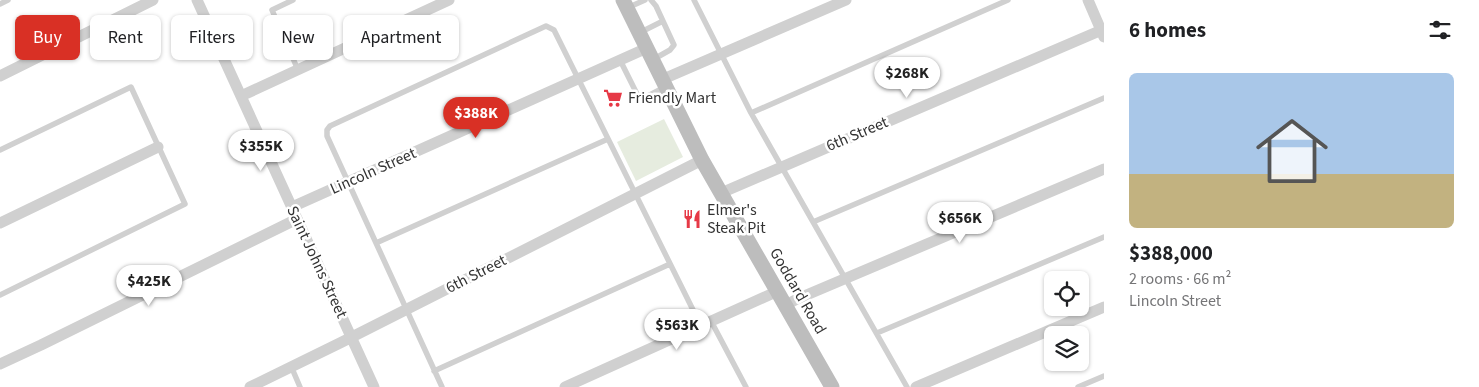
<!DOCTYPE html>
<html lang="en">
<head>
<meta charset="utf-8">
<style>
	body { margin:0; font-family:"Source Sans 3",sans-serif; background:#f2f2f2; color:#202124; height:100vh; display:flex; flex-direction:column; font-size:19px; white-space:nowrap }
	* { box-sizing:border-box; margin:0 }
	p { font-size:16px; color:#757577 }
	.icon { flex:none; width:28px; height:28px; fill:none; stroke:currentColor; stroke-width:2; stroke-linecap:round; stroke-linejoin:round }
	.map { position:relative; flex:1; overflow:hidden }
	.sheet { display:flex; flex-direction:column; background:#fff; width:375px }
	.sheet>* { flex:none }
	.hud { position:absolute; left:15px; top:15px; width:475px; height:45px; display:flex; gap:10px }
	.tools { position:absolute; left:1044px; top:271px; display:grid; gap:10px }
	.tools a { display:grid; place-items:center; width:45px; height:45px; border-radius:8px; background:#fff; box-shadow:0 1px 4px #0004; font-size:25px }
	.price { position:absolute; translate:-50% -42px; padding:0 11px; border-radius:18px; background:#fff; color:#222; font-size:16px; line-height:32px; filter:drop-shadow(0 1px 2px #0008) }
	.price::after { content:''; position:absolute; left:50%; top:30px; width:15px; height:11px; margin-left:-8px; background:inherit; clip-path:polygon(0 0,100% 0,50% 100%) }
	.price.current { background:#d93025; color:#fff }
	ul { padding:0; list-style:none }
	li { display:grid; align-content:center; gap:10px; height:265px; padding:0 25px }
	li+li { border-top:1px solid #e0e0e0 }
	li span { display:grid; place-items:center; height:155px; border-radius:8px; color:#555 }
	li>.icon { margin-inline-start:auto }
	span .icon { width:90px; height:90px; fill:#fffc; stroke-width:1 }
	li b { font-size:21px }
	h2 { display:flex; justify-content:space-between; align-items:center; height:60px; padding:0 25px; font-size:21px }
	.tag { padding:0 18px; border-radius:8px; background:#fff; box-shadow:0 1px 4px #0004; font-size:18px; line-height:45px }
	.tag.current { background:#d93025; color:#fff }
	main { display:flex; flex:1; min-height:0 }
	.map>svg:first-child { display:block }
	.green { fill:#e6ecdf }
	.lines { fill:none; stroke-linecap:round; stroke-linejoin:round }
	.lane { stroke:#d0d0d0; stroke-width:5.5 }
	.street { stroke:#d0d0d0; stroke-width:11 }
	.secondary { stroke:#bdbdbd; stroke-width:15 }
	.labels { text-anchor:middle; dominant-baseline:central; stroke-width:5; stroke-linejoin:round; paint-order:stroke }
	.poi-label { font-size:16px; fill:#333; stroke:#fff; text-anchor:start }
	.street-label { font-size:16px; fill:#333; stroke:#fff }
</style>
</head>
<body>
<main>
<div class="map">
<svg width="1104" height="387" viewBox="0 0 1104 387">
	<rect width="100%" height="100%" fill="#fff"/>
	<path class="green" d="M 664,119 L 683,157 L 636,181 L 617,142 Z"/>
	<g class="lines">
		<path class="lane" d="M 293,0 L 272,10 L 298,70
			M 651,0 L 656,6 L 674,45 L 670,50 L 654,59
			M 694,0 L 751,113 L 907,387
			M 0,4 L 8,0
			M 627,8 L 645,0
			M 641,32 L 663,21
			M 620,60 L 640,100 L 665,87
			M 751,113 L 1008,0
			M 0,150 L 131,87 L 185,204 L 0,295
			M 813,222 L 1104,98
			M 376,243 L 608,139
			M 711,321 L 746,387
			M 877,333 L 1104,237
			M 291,366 L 300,387
			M 434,371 L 670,264
			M 442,387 L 327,136 L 327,130 L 330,126 L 546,26 L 554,30 L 701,326
			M 1078,387 L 1104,376"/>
		<path class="street" d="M 197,0 L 374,387
			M 1088,0 L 1104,37
			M 0,76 L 153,0
			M 661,80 L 846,0
			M 241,96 L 449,0
			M 721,193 L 1104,29
			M 292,207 L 647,48
			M 0,223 L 158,147
			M 786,305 L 797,299 L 1104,169
			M 0,364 L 41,345 L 297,219
			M 250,387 L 342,342 L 702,160
			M 565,387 L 778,291
			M 916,387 L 1104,307"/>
		<path class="secondary" d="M 623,0 L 702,160 L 832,387"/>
	</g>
	<defs>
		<g id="supermarket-bare" transform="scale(1.5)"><path d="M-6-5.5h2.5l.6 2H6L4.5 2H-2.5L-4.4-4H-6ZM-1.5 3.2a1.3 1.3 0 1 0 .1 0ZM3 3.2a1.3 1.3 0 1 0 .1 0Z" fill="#e63946" stroke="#fff" stroke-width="2.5" paint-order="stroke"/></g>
		<g id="restaurant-bare" transform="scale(1.5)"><path d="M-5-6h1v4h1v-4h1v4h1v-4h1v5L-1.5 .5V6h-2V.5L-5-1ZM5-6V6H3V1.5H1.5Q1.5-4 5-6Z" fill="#e63946" stroke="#fff" stroke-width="2.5" paint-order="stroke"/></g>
	</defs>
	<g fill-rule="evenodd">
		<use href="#supermarket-bare" x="613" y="98"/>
		<use href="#restaurant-bare" x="692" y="219"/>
	</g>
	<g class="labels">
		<g class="poi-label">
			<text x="628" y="98">Friendly Mart</text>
			<text x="707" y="210">Elmer's<tspan x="707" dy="18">Steak Pit</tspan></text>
		</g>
		<g class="street-label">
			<text transform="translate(857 134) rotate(-23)">6th Street</text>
			<text transform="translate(373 171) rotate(-24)">Lincoln Street</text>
			<text transform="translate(317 262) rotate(65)">Saint Johns Street</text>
			<text transform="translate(476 274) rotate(-27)">6th Street</text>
			<text transform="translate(798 291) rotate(60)">Goddard Road</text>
		</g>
	</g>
</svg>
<div class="tools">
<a><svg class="icon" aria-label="locate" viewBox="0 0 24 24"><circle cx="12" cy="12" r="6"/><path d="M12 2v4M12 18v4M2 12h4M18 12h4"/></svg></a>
<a><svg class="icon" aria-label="layers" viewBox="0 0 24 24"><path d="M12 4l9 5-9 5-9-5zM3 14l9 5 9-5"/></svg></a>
</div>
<b class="price" style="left:907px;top:99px">$268K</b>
<b class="price current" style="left:476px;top:139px">$388K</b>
<b class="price" style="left:261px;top:172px">$355K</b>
<b class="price" style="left:960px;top:244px">$656K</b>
<b class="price" style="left:149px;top:307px">$425K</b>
<b class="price" style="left:677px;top:351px">$563K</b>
<div class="hud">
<a class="tag current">Buy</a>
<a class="tag">Rent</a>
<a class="tag">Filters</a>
<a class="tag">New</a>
<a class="tag">Apartment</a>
</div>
</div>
<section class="sheet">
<h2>6 homes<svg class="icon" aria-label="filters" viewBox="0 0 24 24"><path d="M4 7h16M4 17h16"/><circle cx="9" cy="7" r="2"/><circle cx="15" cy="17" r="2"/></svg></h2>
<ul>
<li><span style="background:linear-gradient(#a9c7e8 65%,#c2b280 0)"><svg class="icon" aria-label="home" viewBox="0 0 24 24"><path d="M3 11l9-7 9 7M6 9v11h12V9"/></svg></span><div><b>$388,000</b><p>2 rooms · 66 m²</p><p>Lincoln Street</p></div></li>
</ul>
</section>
</main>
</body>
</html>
